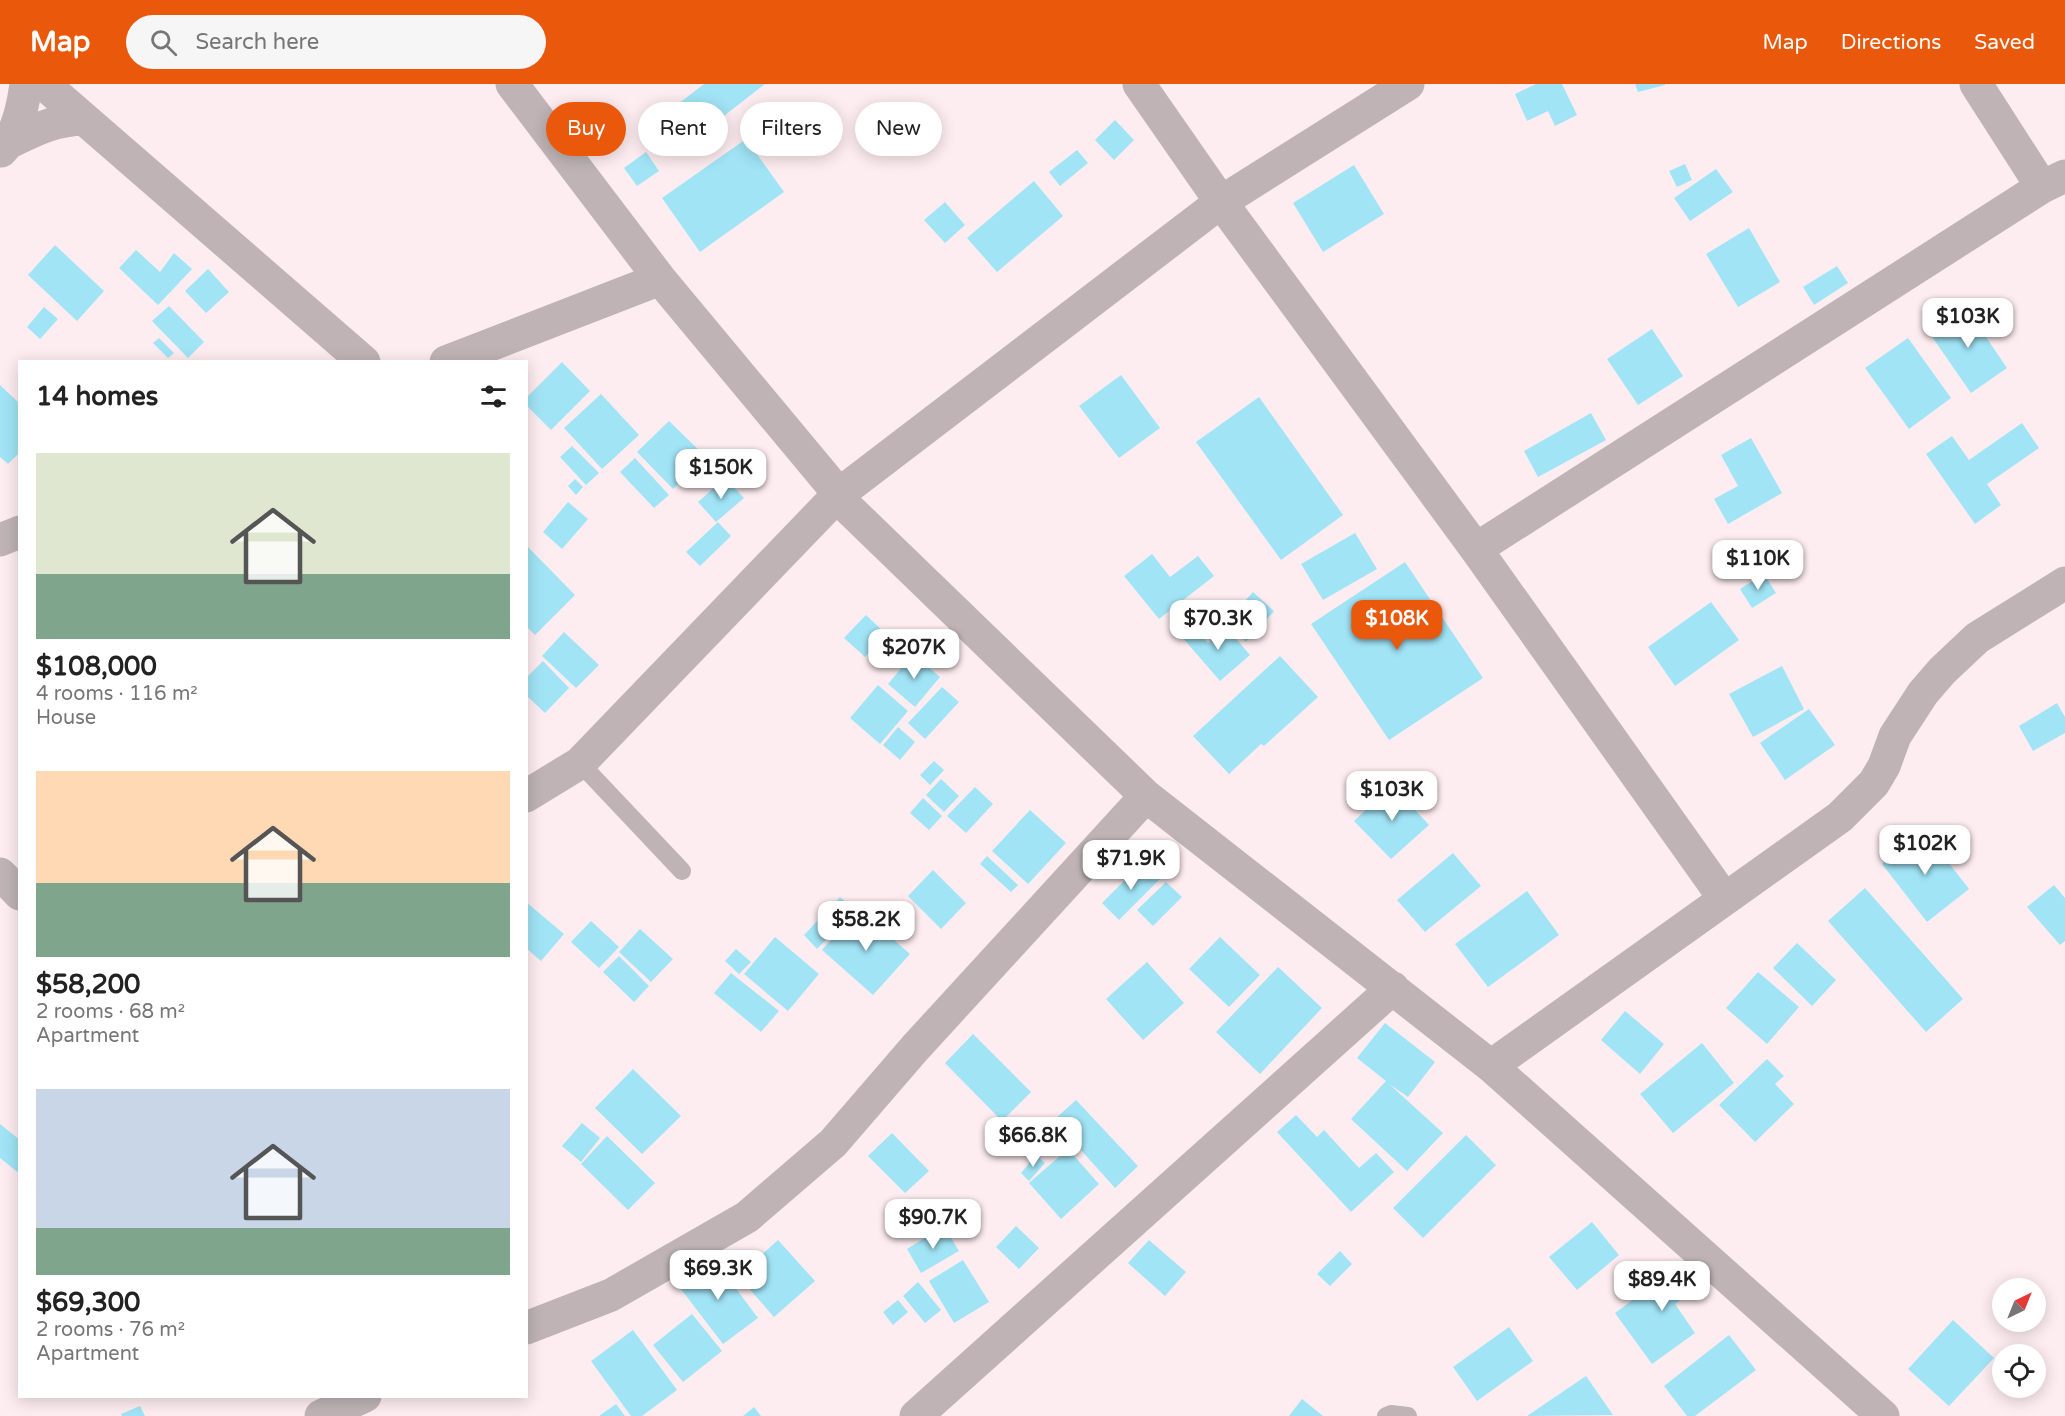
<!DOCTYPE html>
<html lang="en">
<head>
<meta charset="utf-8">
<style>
	body { margin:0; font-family:"Varela Round",sans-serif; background:#f6f6f6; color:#222; height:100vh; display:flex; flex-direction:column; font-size:22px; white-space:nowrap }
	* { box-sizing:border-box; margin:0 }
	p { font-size:20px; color:#767676 }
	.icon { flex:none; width:33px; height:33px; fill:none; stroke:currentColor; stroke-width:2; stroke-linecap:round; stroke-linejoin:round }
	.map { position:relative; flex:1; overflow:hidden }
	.drawer { position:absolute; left:18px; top:276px; width:510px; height:1038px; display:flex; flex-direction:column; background:#fff; border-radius:0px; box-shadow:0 3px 15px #0003 }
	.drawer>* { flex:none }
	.hud { position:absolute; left:546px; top:18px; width:570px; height:54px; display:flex; gap:12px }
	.needle { width:39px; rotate:43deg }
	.fabs { position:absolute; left:1992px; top:1194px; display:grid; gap:12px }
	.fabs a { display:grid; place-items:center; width:54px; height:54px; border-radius:50%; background:#fff; box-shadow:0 3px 15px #0003; font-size:30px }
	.price { position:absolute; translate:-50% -51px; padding:0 14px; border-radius:12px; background:#fff; color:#222; font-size:20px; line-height:39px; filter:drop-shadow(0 2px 3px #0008) }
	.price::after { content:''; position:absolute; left:50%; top:36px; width:18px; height:14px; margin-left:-9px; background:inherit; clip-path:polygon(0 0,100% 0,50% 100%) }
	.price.active { background:#ea580c; color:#fff }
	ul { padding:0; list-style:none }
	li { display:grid; align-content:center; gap:12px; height:318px; padding:0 18px }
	li span { display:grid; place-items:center; height:186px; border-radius:0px; color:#555 }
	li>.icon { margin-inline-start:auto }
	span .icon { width:108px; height:108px; fill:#fffc; stroke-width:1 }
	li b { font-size:26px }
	h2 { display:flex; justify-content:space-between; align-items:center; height:72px; padding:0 18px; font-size:26px }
	.tag { padding:0 21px; border-radius:27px; background:#fff; box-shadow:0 3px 15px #0003; font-size:21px; line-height:54px }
	.tag.active { background:#ea580c; color:#fff }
	header { display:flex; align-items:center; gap:36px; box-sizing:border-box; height:84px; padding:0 30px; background:#ea580c; color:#fff }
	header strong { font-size:28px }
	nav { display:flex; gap:33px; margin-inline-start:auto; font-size:21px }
	.search { width:420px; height:54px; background:#f6f6f6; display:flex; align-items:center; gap:15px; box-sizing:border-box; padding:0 21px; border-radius:33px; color:#767676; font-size:22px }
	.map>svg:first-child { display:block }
	.building { fill:#a1e4f6 }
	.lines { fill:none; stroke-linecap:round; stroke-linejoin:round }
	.service { stroke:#bfb3b5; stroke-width:18 }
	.minor { stroke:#bfb3b5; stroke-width:33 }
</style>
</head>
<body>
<header>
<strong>Map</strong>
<div class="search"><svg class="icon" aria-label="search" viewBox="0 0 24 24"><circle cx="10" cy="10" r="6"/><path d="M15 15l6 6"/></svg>Search here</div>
<nav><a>Map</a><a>Directions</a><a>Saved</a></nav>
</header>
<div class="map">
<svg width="2065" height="1332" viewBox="0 0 2065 1332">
	<rect width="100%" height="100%" fill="#feedf0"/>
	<path class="building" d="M 704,0 L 765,0 L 693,56 L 669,27 Z
		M 1536,0 L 1562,0 L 1577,31 L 1555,42 L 1548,27 L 1527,37 L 1515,10 Z
		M 1635,0 L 1665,0 L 1665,1 L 1638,8 Z
		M 1115,36 L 1134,56 L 1114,76 L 1095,56 Z
		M 746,55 L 784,108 L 700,168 L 662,114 Z
		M 1077,66 L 1088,79 L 1060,102 L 1049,88 Z
		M 646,68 L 659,87 L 637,102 L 624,84 Z
		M 1685,80 L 1692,96 L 1677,103 L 1669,87 Z
		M 1354,81 L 1384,130 L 1323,168 L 1293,119 Z
		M 1716,85 L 1733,108 L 1690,137 L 1674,114 Z
		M 1034,97 L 1063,132 L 997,188 L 967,154 Z
		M 945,118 L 965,141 L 945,159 L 924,136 Z
		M 1749,144 L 1780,198 L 1738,223 L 1706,170 Z
		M 55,161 L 104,207 L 77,237 L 28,191 Z
		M 136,166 L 160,188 L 174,169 L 192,185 L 158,221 L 119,184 Z
		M 1837,182 L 1848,199 L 1814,221 L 1803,203 Z
		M 208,185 L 229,208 L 206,229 L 185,207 Z
		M 169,222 L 204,258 L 188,274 L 152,237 Z
		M 1965,222 L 2007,284 L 1971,309 L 1928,247 Z
		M 44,223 L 58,235 L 40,255 L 27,243 Z
		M 1652,245 L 1683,292 L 1638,321 L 1607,275 Z
		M 159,254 L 174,269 L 168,274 L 153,259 Z
		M 1908,254 L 1951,314 L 1909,345 L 1865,284 Z
		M 562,278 L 590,307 L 551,346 L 526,321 L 526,314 Z
		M 1121,291 L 1160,344 L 1119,374 L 1079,322 Z
		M 0,301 L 20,320 L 20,368 L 8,380 L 0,373 Z
		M 601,310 L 639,351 L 602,385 L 564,344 Z
		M 1259,313 L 1343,431 L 1281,476 L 1196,358 Z
		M 1591,329 L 1606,356 L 1538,393 L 1524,367 Z
		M 669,337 L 706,373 L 673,405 L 637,368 Z
		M 2022,339 L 2039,364 L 1987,400 L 2001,421 L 1975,440 L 1926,370 L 1952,352 L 1969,376 Z
		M 1751,354 L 1782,409 L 1728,440 L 1714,415 L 1738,402 L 1721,371 Z
		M 572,362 L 599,389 L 586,401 L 560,373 Z
		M 635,374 L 669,411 L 654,424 L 620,388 Z
		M 725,394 L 744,414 L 716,438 L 698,418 Z
		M 575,395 L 583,403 L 576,411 L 568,402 Z
		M 568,418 L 588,435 L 562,465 L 543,448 Z
		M 718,438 L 731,452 L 700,482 L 686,468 Z
		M 1355,449 L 1377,485 L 1323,516 L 1301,480 Z
		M 526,461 L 575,511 L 535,551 L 526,542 Z
		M 1152,470 L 1170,493 L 1198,472 L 1214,492 L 1159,535 L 1124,492 Z
		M 1405,478 L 1483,594 L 1389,656 L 1311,540 Z
		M 1764,490 L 1776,509 L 1752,524 L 1740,505 Z
		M 1253,508 L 1274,527 L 1246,558 L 1225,539 Z
		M 1711,518 L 1739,556 L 1675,602 L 1648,563 Z
		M 866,531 L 886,550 L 865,573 L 844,554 Z
		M 1194,543 L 1208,559 L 1226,543 L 1250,571 L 1220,597 L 1182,553 Z
		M 564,548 L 599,581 L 576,604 L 542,572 Z
		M 913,570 L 940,593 L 915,623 L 888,600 Z
		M 1280,572 L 1318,613 L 1264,662 L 1261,660 L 1229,690 L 1193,652 Z
		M 543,577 L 569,604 L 545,629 L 526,611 L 526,594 Z
		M 1782,582 L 1804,625 L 1753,653 L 1729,610 Z
		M 878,601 L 908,627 L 880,660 L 850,634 Z
		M 942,603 L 959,618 L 925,655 L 908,639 Z
		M 2057,619 L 2065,633 L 2065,649 L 2033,667 L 2019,642 Z
		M 1809,625 L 1835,661 L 1785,696 L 1760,659 Z
		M 898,643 L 915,658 L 900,676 L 883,661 Z
		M 934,677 L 944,686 L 930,701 L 920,691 Z
		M 941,695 L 959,712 L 944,728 L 926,711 Z
		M 1392,701 L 1429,741 L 1391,775 L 1354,737 Z
		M 975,703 L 993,720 L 966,749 L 947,732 Z
		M 923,714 L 942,732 L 929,746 L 910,729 Z
		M 1030,726 L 1066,759 L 1028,800 L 992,767 Z
		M 1924,747 L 1969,805 L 1927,838 L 1882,780 Z
		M 1453,769 L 1481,802 L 1425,848 L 1397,816 Z
		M 987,772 L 1018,801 L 1011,808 L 980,780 Z
		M 1144,777 L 1161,794 L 1119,836 L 1102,819 Z
		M 933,786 L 966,819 L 941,845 L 908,812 Z
		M 1166,798 L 1182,813 L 1153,842 L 1137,826 Z
		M 2054,801 L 2065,814 L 2065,857 L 2060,861 L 2027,823 Z
		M 1865,804 L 1963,915 L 1926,948 L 1828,837 Z
		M 1527,807 L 1559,851 L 1488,903 L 1455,860 Z
		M 840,813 L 855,826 L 817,865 L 804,851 Z
		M 526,818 L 564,850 L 541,877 L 526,864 Z
		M 859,825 L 910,870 L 873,911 L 822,866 Z
		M 591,837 L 619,863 L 599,884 L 571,858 Z
		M 640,845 L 673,875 L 651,898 L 619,868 Z
		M 775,853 L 819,890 L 788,927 L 744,890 Z
		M 1220,853 L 1260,891 L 1229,923 L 1189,885 Z
		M 1797,859 L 1836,896 L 1812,922 L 1773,884 Z
		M 736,865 L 751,878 L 739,890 L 725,877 Z
		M 619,872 L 649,902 L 634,918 L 603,888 Z
		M 1147,878 L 1184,919 L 1143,956 L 1106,915 Z
		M 1278,883 L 1322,924 L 1260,990 L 1216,948 Z
		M 1758,888 L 1799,923 L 1767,960 L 1726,924 Z
		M 731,889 L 779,927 L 761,948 L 714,909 Z
		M 1625,927 L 1664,960 L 1640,990 L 1601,956 Z
		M 1385,939 L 1435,978 L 1408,1013 L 1389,1000 L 1443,1049 L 1407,1087 L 1351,1035 L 1386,997 L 1357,974 Z
		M 973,950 L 1031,1008 L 1002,1037 L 945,979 Z
		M 1702,959 L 1734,999 L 1673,1049 L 1640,1010 Z
		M 1767,975 L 1784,992 L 1775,1000 L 1794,1020 L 1755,1058 L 1719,1021 Z
		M 633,985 L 681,1032 L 642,1070 L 595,1024 Z
		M 1076,1016 L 1138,1082 L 1115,1104 L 1054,1036 Z
		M 1296,1031 L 1317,1053 L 1324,1046 L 1359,1084 L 1376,1069 L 1394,1088 L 1351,1128 L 1277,1048 Z
		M 582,1039 L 600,1054 L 581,1078 L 562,1062 Z
		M 0,1040 L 20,1056 L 20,1090 L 0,1074 Z
		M 892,1049 L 929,1087 L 905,1109 L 868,1072 Z
		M 1466,1051 L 1496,1081 L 1423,1154 L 1393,1124 Z
		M 607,1052 L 655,1099 L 628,1126 L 581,1080 Z
		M 1068,1065 L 1099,1100 L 1061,1135 L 1029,1099 Z
		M 1036,1071 L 1045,1079 L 1029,1097 L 1021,1089 Z
		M 1592,1138 L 1619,1171 L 1577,1206 L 1549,1173 Z
		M 944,1142 L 959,1167 L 921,1189 L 907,1165 Z
		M 1016,1142 L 1039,1164 L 1019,1185 L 996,1163 Z
		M 778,1156 L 815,1197 L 774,1233 L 738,1192 Z
		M 1149,1156 L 1186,1188 L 1165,1212 L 1128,1179 Z
		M 1340,1167 L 1352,1180 L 1330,1202 L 1317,1190 Z
		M 713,1174 L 758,1234 L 723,1260 L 677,1200 Z
		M 1689,1174 L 1706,1197 L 1675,1220 L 1695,1249 L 1652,1280 L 1615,1229 Z
		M 963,1176 L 989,1218 L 954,1239 L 929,1197 Z
		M 918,1198 L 941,1226 L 925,1239 L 903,1212 Z
		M 898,1216 L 908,1228 L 893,1241 L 883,1228 Z
		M 692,1230 L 722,1267 L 683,1298 L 653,1261 Z
		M 1953,1236 L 1994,1274 L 1949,1322 L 1908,1285 Z
		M 1509,1243 L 1533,1277 L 1477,1317 L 1453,1283 Z
		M 633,1246 L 677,1306 L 642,1332 L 631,1332 L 591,1277 Z
		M 1729,1251 L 1756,1286 L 1695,1332 L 1687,1332 L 1664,1302 Z
		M 1586,1292 L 1613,1331 L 1527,1332 Z
		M 1302,1315 L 1323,1332 L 1289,1332 Z
		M 616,1320 L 625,1332 L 599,1332 Z
		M 140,1322 L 145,1332 L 122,1332 L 121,1330 Z
		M 754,1323 L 761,1332 L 743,1332 Z"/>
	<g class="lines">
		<path class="service" d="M 580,679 L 682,787
			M 1386,1332 L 1391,1330 L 1408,1332"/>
		<path class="minor" d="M 44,0 L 364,278
			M 512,0 L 660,195 L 839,410 L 847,423 L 1146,712 L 1491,982 L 1883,1332
			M 1139,0 L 1221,118 L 1476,465 L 1724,814
			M 1976,0 L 2042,103
			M 10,58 C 37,45 54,36 84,35
			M 1,67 C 17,51 23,23 26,0
			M 446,278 L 660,195
			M 0,456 L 20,448
			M 1476,465 L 2042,103 L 2065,92
			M 526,712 L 580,679 L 839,410 L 1221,118 L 1408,0
			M 0,790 L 20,810
			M 1491,982 L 1840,733 L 1874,699 L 1884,682 L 1895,652 L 1923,609 L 1942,587 L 1977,554 L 2065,499
			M 526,1244 L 611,1211 L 747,1133 L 833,1059 L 915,964 L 1146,712
			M 321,1332 L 365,1312
			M 916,1332 L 1393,904"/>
	</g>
</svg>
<div class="fabs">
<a><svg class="needle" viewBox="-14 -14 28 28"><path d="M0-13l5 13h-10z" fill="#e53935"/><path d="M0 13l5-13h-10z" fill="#767676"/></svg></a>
<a><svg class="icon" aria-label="locate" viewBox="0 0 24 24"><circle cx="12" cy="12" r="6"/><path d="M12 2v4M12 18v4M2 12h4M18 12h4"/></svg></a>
</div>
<b class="price" style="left:1968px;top:265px">$103K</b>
<b class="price" style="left:721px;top:416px">$150K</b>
<b class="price" style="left:1758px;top:507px">$110K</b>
<b class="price" style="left:1218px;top:567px">$70.3K</b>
<b class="price active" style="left:1397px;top:567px">$108K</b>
<b class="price" style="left:914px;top:596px">$207K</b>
<b class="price" style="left:1392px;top:738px">$103K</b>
<b class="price" style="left:1925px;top:792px">$102K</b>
<b class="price" style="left:1131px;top:807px">$71.9K</b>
<b class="price" style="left:866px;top:868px">$58.2K</b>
<b class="price" style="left:1033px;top:1084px">$66.8K</b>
<b class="price" style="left:933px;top:1166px">$90.7K</b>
<b class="price" style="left:718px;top:1217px">$69.3K</b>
<b class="price" style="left:1662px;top:1228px">$89.4K</b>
<div class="hud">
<a class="tag active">Buy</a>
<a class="tag">Rent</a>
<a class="tag">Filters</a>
<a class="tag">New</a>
</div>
<section class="drawer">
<h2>14 homes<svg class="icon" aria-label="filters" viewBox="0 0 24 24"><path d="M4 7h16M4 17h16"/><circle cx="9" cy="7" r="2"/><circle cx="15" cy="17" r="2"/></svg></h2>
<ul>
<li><span style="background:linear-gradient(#dfe7d0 65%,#7fa58c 0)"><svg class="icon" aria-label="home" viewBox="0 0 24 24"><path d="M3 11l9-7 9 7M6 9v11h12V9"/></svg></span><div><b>$108,000</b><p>4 rooms · 116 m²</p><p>House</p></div></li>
<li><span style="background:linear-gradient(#ffd9b3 60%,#7fa58c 0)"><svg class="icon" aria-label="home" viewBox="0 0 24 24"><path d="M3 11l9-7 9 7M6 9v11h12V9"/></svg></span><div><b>$58,200</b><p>2 rooms · 68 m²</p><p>Apartment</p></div></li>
<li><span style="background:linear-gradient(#c9d6e8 75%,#7fa58c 0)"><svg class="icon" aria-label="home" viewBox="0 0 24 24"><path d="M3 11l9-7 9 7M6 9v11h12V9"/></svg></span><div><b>$69,300</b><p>2 rooms · 76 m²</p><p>Apartment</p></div></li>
</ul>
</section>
</div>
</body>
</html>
